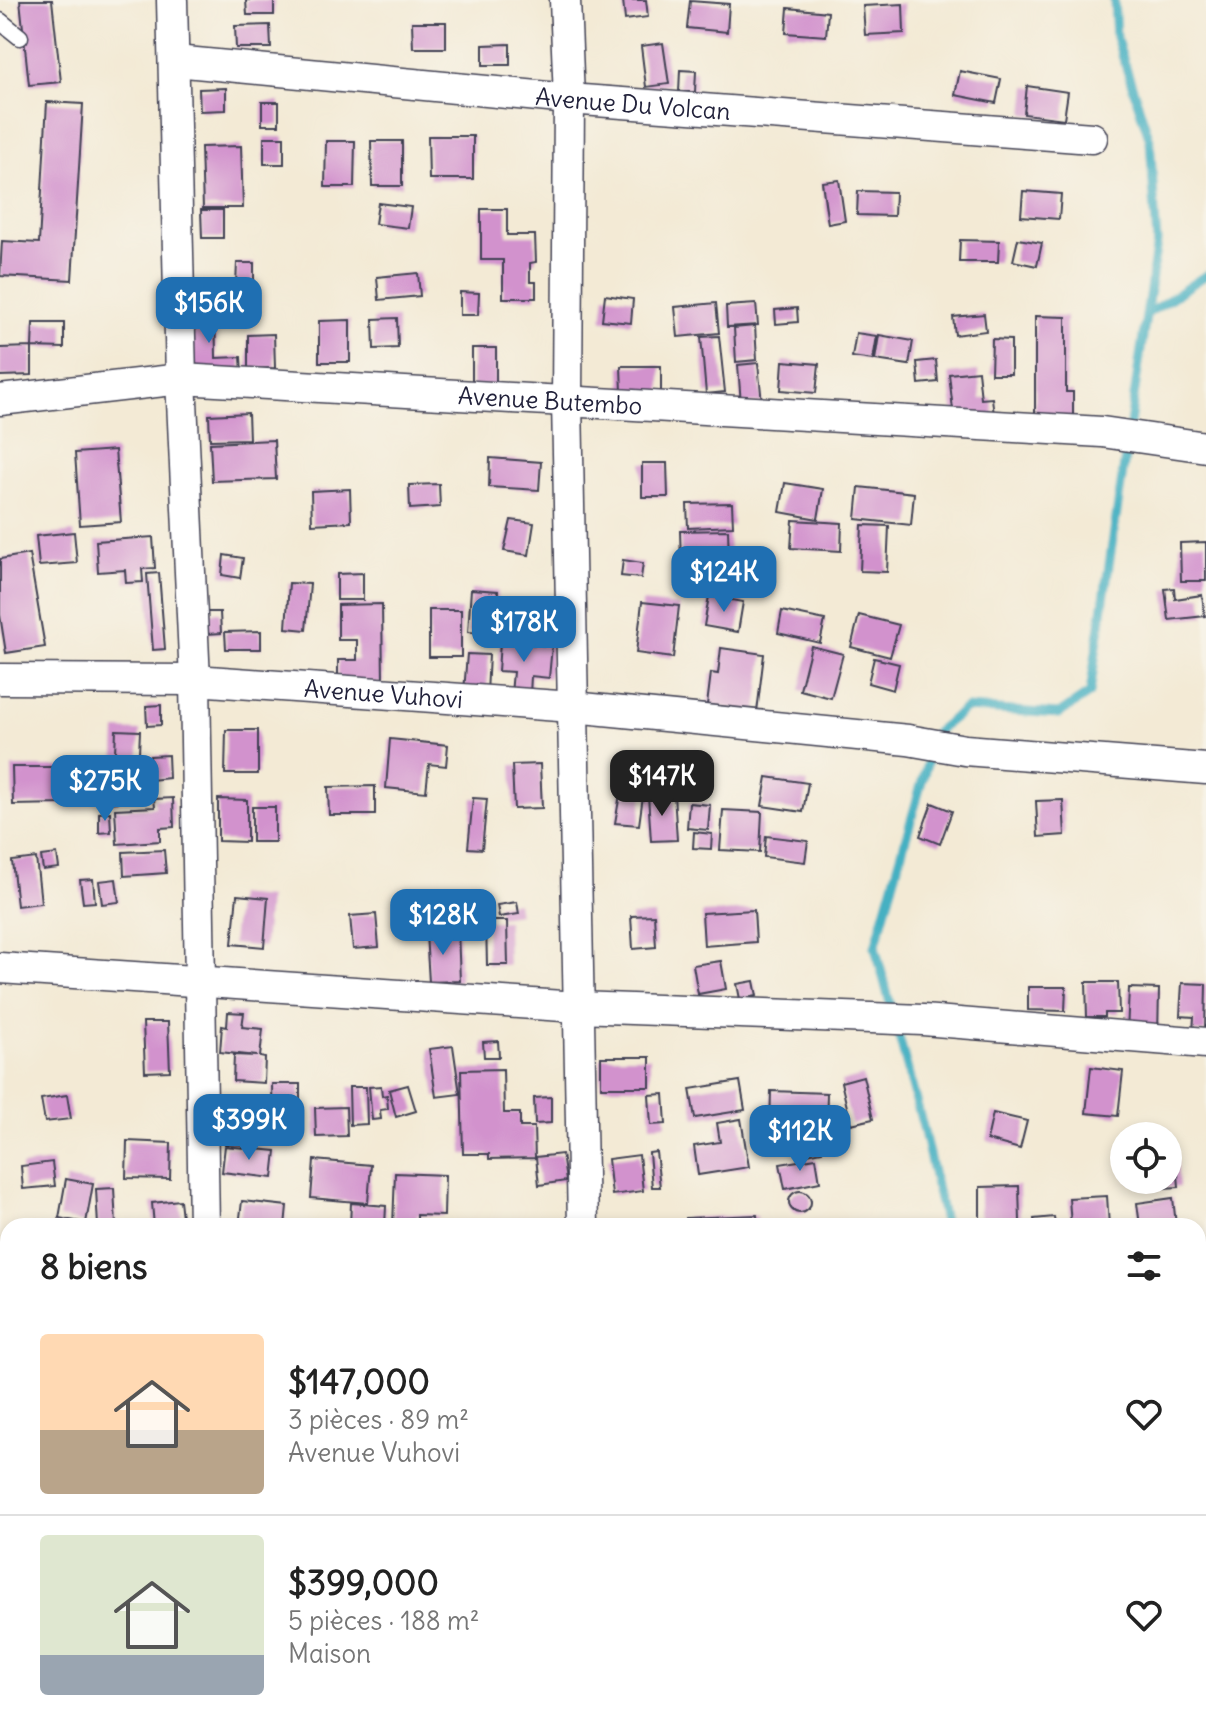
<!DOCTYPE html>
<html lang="fr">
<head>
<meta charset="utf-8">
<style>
	body { margin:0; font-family:Delius,sans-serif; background:#f2f2f2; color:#222; height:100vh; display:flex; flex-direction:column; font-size:30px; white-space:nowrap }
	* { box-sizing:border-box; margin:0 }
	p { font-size:26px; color:#767676 }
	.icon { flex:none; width:44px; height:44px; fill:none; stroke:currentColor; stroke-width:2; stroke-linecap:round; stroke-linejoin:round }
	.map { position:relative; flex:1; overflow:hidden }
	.details { position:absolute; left:0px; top:1218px; width:1206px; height:514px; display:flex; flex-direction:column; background:#fff; border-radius:24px 24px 0 0; box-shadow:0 4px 12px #0003 }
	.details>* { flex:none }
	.controls { position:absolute; left:1110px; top:1122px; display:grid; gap:16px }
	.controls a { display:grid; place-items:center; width:72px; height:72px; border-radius:50%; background:#fff; box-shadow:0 4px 12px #0003; font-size:40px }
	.price { position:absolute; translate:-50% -68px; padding:0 18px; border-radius:16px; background:#1f6fb2; color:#fff; font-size:26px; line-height:52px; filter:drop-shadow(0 2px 4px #0008) }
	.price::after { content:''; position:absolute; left:50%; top:48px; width:24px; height:18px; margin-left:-12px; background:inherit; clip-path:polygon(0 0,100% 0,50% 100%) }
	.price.selected { background:#222; color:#fff }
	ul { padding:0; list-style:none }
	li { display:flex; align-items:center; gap:24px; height:200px; padding:0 40px }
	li+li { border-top:2px solid #e0e0e0 }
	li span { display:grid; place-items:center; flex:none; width:224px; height:160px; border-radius:8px; color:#555 }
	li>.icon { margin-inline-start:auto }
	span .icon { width:96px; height:96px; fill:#fffc; stroke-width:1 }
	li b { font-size:34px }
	h2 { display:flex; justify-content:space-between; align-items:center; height:96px; padding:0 40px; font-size:34px }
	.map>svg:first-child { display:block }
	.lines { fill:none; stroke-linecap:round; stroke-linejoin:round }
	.stream { stroke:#44b0c2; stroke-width:9 }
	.building { fill:#d292cd }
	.service-casing { stroke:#414052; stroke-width:19 }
	.minor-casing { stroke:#414052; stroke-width:33 }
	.service { stroke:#fff; stroke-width:16 }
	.minor { stroke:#fff; stroke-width:30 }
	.labels { text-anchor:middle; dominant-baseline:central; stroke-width:6; stroke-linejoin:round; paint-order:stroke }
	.street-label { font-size:24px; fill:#22223b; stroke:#f7f3e8 }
</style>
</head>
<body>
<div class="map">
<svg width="1206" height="1731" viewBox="0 0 1206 1731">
	<rect width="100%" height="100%" fill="#f7f3e8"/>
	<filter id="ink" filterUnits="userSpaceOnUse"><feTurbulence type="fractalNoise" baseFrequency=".0125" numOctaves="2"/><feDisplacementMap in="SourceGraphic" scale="16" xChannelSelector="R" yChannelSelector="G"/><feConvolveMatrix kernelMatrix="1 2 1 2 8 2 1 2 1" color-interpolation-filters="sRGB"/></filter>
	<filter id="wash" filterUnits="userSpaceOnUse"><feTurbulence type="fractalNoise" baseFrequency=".006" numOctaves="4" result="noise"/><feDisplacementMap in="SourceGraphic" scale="32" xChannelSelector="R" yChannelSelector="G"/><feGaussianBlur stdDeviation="1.8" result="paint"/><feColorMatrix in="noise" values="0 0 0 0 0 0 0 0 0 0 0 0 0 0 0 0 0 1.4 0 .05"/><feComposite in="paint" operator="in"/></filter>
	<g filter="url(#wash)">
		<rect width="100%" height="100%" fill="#f3ead5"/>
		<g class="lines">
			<path class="stream" d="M 1147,314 L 1206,275
				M 945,1226 L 923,1127 L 875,947 L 936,732 L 966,708 L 1059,714 L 1090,693 L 1157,242 L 1150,140 L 1116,37 L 1114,0
				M 630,1724 L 634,1731"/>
		</g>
		<g id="blocks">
			<path class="building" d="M 20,0 L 52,0 L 61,82 L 29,85 Z
				M 246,0 L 274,0 L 274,15 L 247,15 Z
				M 623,0 L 646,0 L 648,17 L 625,20 Z
				M 690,1 L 729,4 L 727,32 L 687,28 Z
				M 903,4 L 904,33 L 865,35 L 863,6 Z
				M 788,8 L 828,12 L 826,36 L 786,33 Z
				M 412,22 L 446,22 L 446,48 L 413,48 Z
				M 270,25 L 271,48 L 236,48 L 235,26 Z
				M 663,43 L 669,84 L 646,87 L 641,46 Z
				M 510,44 L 510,65 L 483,65 L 483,45 Z
				M 680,70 L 696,71 L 695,92 L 679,92 Z
				M 960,71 L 1001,79 L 996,103 L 955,95 Z
				M 1027,86 L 1068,92 L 1064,119 L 1024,114 Z
				M 226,88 L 226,110 L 200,111 L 199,89 Z
				M 47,102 L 83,104 L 72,280 L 0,276 L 2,241 L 39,243 Z
				M 262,102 L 279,102 L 279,125 L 262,125 Z
				M 428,136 L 473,136 L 473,179 L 429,179 Z
				M 264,137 L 284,137 L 284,164 L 264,164 Z
				M 326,141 L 355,141 L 354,187 L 325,187 Z
				M 371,141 L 402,141 L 402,186 L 372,186 Z
				M 241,146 L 243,208 L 203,208 L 201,147 Z
				M 839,180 L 845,221 L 828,224 L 822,182 Z
				M 858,191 L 895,192 L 894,216 L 857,215 Z
				M 1023,191 L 1061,194 L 1059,219 L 1021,216 Z
				M 378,203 L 411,207 L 408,228 L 375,224 Z
				M 481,209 L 507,209 L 507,235 L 535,235 L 536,262 L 530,263 L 530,282 L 536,282 L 536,298 L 503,298 L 503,260 L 481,260 Z
				M 201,210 L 223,210 L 223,238 L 202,238 Z
				M 1018,239 L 1042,243 L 1037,266 L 1013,261 Z
				M 960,240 L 999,241 L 998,262 L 959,262 Z
				M 237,263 L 254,263 L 254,284 L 236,284 Z
				M 418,273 L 420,296 L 379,300 L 377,277 Z
				M 460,292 L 479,293 L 478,315 L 460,315 Z
				M 605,295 L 633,299 L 631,323 L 602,320 Z
				M 716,303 L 719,333 L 678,337 L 675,307 Z
				M 215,304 L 216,358 L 241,357 L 242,374 L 193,375 L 192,305 Z
				M 756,304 L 758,325 L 727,327 L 726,306 Z
				M 797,308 L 798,322 L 776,324 L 775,310 Z
				M 984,314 L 986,331 L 955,335 L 953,317 Z
				M 1035,316 L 1066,317 L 1066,392 L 1073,392 L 1073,421 L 1035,421 Z
				M 397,318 L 398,348 L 374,349 L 373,319 Z
				M 350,320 L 350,362 L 319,362 L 319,321 Z
				M 33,323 L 64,323 L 64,348 L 32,347 Z
				M 755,326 L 757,360 L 736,362 L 734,328 Z
				M 856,333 L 877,336 L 873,360 L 852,357 Z
				M 274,334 L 275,368 L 248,369 L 248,335 Z
				M 879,335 L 913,341 L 909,365 L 875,360 Z
				M 719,336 L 725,392 L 706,394 L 701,337 Z
				M 992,339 L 1011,340 L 1011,374 L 991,374 Z
				M 32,347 L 32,375 L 0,376 L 0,348 Z
				M 472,348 L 496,348 L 496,386 L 472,386 Z
				M 936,360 L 938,382 L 919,384 L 917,362 Z
				M 783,361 L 819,364 L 816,393 L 781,390 Z
				M 758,363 L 762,403 L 741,404 L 738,365 Z
				M 621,366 L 661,366 L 661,392 L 622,392 Z
				M 978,371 L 981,399 L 992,398 L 994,415 L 954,419 L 949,374 Z
				M 248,413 L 249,439 L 210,440 L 209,415 Z
				M 274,440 L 276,479 L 212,481 L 210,443 Z
				M 115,450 L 121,522 L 80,525 L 75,453 Z
				M 490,458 L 541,462 L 539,490 L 489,487 Z
				M 642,463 L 667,463 L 668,497 L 642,497 Z
				M 785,483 L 823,489 L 818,519 L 780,512 Z
				M 439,484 L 440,507 L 410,509 L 409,485 Z
				M 859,487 L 914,493 L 911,525 L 856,519 Z
				M 350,489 L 351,522 L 312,524 L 311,491 Z
				M 732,503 L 733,526 L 688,528 L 687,504 Z
				M 511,520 L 534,523 L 529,555 L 504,551 Z
				M 793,520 L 842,523 L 841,551 L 791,548 Z
				M 862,525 L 889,526 L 887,572 L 860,571 Z
				M 728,530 L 729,560 L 681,562 L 680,531 Z
				M 74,532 L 77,563 L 39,566 L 36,536 Z
				M 153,537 L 155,568 L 142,569 L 143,582 L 126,583 L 125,570 L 98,572 L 96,541 Z
				M 1206,542 L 1206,581 L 1181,581 L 1180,543 Z
				M 29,554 L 45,647 L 6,653 L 0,615 L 0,559 Z
				M 224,555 L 243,558 L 240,578 L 222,575 Z
				M 623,560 L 643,563 L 641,578 L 621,576 Z
				M 159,573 L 165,649 L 153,650 L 147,574 Z
				M 363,573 L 363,600 L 337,600 L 337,574 Z
				M 289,583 L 310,584 L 306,630 L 286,628 Z
				M 1174,588 L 1175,599 L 1202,595 L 1205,616 L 1169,620 L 1165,589 Z
				M 471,589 L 498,591 L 495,634 L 468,632 Z
				M 709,596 L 743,602 L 738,632 L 704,626 Z
				M 642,602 L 679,606 L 673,658 L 636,653 Z
				M 382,604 L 383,683 L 338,684 L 338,660 L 357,660 L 357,640 L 338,640 L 338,605 Z
				M 429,610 L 461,610 L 461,657 L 429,657 Z
				M 782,611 L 825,620 L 820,643 L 778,633 Z
				M 206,612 L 220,612 L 221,633 L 207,634 Z
				M 859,615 L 899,625 L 890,657 L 851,647 Z
				M 261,631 L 261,649 L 226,649 L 225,632 Z
				M 500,642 L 552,646 L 549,678 L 531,676 L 530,695 L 511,694 L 513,672 L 498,671 Z
				M 811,646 L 843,654 L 831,698 L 800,690 Z
				M 721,648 L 764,654 L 757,712 L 707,705 L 711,673 L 718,674 Z
				M 467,654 L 489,655 L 487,693 L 464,692 Z
				M 874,658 L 899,664 L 893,690 L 868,683 Z
				M 161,705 L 161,725 L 147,726 L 146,706 Z
				M 116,730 L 140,731 L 138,775 L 114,774 Z
				M 226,730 L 258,730 L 258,774 L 225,774 Z
				M 390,739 L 448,745 L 446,766 L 429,764 L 426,792 L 386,788 Z
				M 168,755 L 169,778 L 151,780 L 150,756 Z
				M 540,764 L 542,808 L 514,809 L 512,765 Z
				M 12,767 L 61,767 L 62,804 L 13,805 Z
				M 692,767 L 705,772 L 699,787 L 686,783 Z
				M 767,777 L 808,783 L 803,812 L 762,806 Z
				M 117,782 L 118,802 L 99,803 L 98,784 Z
				M 375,786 L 375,815 L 329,815 L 328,787 Z
				M 620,794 L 643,796 L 639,825 L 615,823 Z
				M 674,794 L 677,840 L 651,841 L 648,795 Z
				M 173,798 L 174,827 L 160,828 L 160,841 L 117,844 L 115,809 L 155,807 L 154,799 Z
				M 473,798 L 487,799 L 482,849 L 468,848 Z
				M 218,799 L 247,800 L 247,842 L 218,841 Z
				M 1063,800 L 1065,835 L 1038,837 L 1036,801 Z
				M 689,803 L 710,805 L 708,830 L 687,828 Z
				M 932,803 L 952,811 L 940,844 L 920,836 Z
				M 252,807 L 275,807 L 275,842 L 252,842 Z
				M 723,810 L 762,812 L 760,852 L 720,850 Z
				M 110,812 L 111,832 L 99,833 L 99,813 Z
				M 694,832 L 712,834 L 711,849 L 693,848 Z
				M 766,836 L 808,841 L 805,862 L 764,857 Z
				M 164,850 L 166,873 L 124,876 L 123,852 Z
				M 57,854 L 59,868 L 43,870 L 41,856 Z
				M 36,858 L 41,903 L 17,906 L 12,861 Z
				M 93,879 L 95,902 L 83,903 L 80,880 Z
				M 116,879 L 119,902 L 102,904 L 99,881 Z
				M 237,895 L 268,898 L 264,947 L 232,944 Z
				M 517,902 L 519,914 L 499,917 L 497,905 Z
				M 754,910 L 756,942 L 704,946 L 702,913 Z
				M 376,914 L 379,947 L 353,949 L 350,916 Z
				M 654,915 L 656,947 L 633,949 L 631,916 Z
				M 486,921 L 507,921 L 508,965 L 487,965 Z
				M 458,931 L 460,981 L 429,982 L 426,933 Z
				M 721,961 L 726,989 L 698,994 L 693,965 Z
				M 754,981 L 757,996 L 740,999 L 737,984 Z
				M 1086,982 L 1118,982 L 1119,1013 L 1105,1013 L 1105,1017 L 1087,1017 Z
				M 1182,983 L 1206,984 L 1205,1032 L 1193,1032 L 1194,1017 L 1180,1016 Z
				M 1028,987 L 1066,987 L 1065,1011 L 1028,1010 Z
				M 1129,988 L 1159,989 L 1158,1035 L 1127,1034 Z
				M 228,1012 L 244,1013 L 242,1027 L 263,1029 L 260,1057 L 265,1058 L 264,1083 L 233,1081 L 234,1055 L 257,1056 L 220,1052 L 222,1026 L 227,1027 Z
				M 143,1022 L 168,1022 L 170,1071 L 145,1072 Z
				M 498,1041 L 499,1057 L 484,1057 L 483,1042 Z
				M 453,1046 L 460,1094 L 436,1097 L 429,1049 Z
				M 601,1057 L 650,1057 L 650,1087 L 601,1087 Z
				M 1091,1067 L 1123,1071 L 1118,1116 L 1086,1113 Z
				M 503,1069 L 504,1113 L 520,1113 L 520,1127 L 534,1127 L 535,1158 L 489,1159 L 489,1154 L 463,1154 L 461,1070 Z
				M 863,1076 L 873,1119 L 851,1124 L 841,1082 Z
				M 740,1081 L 745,1110 L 695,1118 L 690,1089 Z
				M 272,1084 L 300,1084 L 300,1132 L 273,1132 Z
				M 408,1085 L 416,1111 L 396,1117 L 389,1090 Z
				M 381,1086 L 382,1096 L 387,1095 L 388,1109 L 380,1110 L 381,1119 L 372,1120 L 369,1087 Z
				M 349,1087 L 366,1087 L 367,1124 L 350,1125 Z
				M 771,1091 L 827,1093 L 826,1128 L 770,1126 Z
				M 664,1094 L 666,1124 L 651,1125 L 649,1095 Z
				M 67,1095 L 71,1119 L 45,1122 L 41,1099 Z
				M 551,1097 L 551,1123 L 535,1124 L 534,1098 Z
				M 346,1107 L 347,1136 L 316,1137 L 315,1108 Z
				M 993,1113 L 1027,1121 L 1020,1149 L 987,1140 Z
				M 741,1119 L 749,1167 L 698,1175 L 694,1146 L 720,1142 L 717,1123 Z
				M 226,1130 L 269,1131 L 268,1145 L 225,1144 Z
				M 819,1135 L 822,1151 L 807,1154 L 804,1138 Z
				M 127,1141 L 171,1143 L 170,1179 L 126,1178 Z
				M 225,1146 L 276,1151 L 273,1178 L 222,1172 Z
				M 656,1152 L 660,1187 L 652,1187 L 649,1153 Z
				M 562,1154 L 566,1181 L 539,1185 L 536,1157 Z
				M 639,1155 L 643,1191 L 612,1195 L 608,1159 Z
				M 816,1158 L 820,1182 L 785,1189 L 780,1164 Z
				M 314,1160 L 371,1165 L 368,1203 L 311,1198 Z
				M 52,1162 L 55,1186 L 23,1189 L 21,1166 Z
				M 1168,1162 L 1177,1162 L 1179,1187 L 1144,1189 L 1143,1180 L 1168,1180 Z
				M 395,1173 L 445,1175 L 444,1216 L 417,1215 L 417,1226 L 393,1226 Z
				M 66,1179 L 93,1184 L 86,1223 L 59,1218 Z
				M 1019,1186 L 1020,1222 L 980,1222 L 980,1187 Z
				M 114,1188 L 116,1226 L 98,1226 L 96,1189 Z
				M789 1202a11 11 0 1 1 22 0a11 11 0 1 1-22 0Z
				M 1107,1196 L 1109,1226 L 1071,1226 L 1069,1198 Z
				M 1173,1198 L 1176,1225 L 1140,1226 L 1137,1203 Z
				M 180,1200 L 183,1226 L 154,1226 L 152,1203 Z
				M 242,1201 L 287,1206 L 285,1226 L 239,1226 Z
				M 351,1203 L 386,1206 L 385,1226 L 350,1226 Z
				M 757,1215 L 758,1226 L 686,1226 L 686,1218 Z
				M 1054,1217 L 1055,1226 L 1035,1226 L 1034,1219 Z
				M 0,1447 L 8,1447 L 8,1501 L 1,1501 Z
				M 1198,1472 L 1206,1473 L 1206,1514 L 1198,1513 Z
				M 1198,1561 L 1202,1561 L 1205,1606 L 1198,1607 Z
				M 0,1631 L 8,1631 L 8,1656 L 0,1657 Z
				M 1206,1649 L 1206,1676 L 1198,1677 L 1198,1650 Z
				M 8,1688 L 8,1720 L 0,1721 L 0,1689 Z
				M 157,1724 L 197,1724 L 199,1731 L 158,1731 Z
				M 410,1724 L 446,1724 L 447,1731 L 411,1731 Z
				M 490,1724 L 530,1724 L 531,1731 L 486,1731 L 484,1725 Z
				M 742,1724 L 770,1724 L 767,1731 L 739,1731 Z
				M 829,1724 L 858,1724 L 855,1731 L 827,1731 Z
				M 902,1724 L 936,1724 L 935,1731 L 901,1731 Z"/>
		</g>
	</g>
	<g filter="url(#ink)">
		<use href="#blocks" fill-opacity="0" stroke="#414052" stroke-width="2"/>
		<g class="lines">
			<g class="service-casing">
				<path id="service" d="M 0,21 L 20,37"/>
			</g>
			<g class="minor-casing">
				<g id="minor">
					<path d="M 172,0 L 181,379 L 195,680 L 204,1226"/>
					<path d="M 565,0 L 569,99 L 567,401 L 583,1226"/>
					<path id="s1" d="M 175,61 L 569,99 L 1092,138"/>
					<path id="s2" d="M 0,400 L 181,379 L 1102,432 L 1206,447"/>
					<path id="s3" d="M 0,679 L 195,680 L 573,707 L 908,740 L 965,750 L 1206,769"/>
					<path d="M 0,968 L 578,1007 L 923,1020 L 1206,1043"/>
					<path d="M 0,1278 L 8,1279"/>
					<path d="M 1198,1302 L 1206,1302"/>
					<path d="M 1198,1536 L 1206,1536"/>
					<path d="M 0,1569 L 8,1569"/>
					<path d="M 1198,1721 L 1206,1720"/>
					<path d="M 239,1724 L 240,1731"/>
					<path d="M 1119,1731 L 1173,1724"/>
				</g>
			</g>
			<use href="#service" class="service"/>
			<use href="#minor" class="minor"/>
		</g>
	</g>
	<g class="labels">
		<g class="street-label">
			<text stroke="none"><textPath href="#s1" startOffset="460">Avenue Du Volcan</textPath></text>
			<text stroke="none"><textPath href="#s2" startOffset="552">Avenue Butembo</textPath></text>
			<text stroke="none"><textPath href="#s3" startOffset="384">Avenue Vuhovi</textPath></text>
		</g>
	</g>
</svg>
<div class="controls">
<a><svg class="icon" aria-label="locate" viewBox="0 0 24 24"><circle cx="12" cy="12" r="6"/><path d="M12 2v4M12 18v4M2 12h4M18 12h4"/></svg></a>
</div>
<b class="price" style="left:209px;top:345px">$156K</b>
<b class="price" style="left:724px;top:614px">$124K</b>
<b class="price" style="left:524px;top:664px">$178K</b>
<b class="price selected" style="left:662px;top:818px">$147K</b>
<b class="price" style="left:105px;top:823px">$275K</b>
<b class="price" style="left:443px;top:957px">$128K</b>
<b class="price" style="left:249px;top:1162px">$399K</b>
<b class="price" style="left:800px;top:1173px">$112K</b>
<section class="details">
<h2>8 biens<svg class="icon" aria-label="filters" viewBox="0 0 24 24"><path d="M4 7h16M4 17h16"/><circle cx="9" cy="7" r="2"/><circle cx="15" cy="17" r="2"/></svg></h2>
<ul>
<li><span style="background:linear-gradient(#ffd9b3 60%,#b9a48a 0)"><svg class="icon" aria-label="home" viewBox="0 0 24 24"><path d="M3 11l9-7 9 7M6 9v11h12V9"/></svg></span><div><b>$147,000</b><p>3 pièces · 89 m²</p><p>Avenue Vuhovi</p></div><svg class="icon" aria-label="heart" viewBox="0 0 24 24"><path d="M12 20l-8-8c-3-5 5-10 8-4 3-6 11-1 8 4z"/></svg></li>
<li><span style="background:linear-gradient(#dfe7d0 75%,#9aa5b1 0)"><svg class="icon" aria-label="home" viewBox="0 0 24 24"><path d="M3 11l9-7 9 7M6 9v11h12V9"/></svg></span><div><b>$399,000</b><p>5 pièces · 188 m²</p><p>Maison</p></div><svg class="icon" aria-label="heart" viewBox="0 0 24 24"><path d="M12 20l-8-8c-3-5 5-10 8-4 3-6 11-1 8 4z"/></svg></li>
</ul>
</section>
</div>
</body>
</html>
